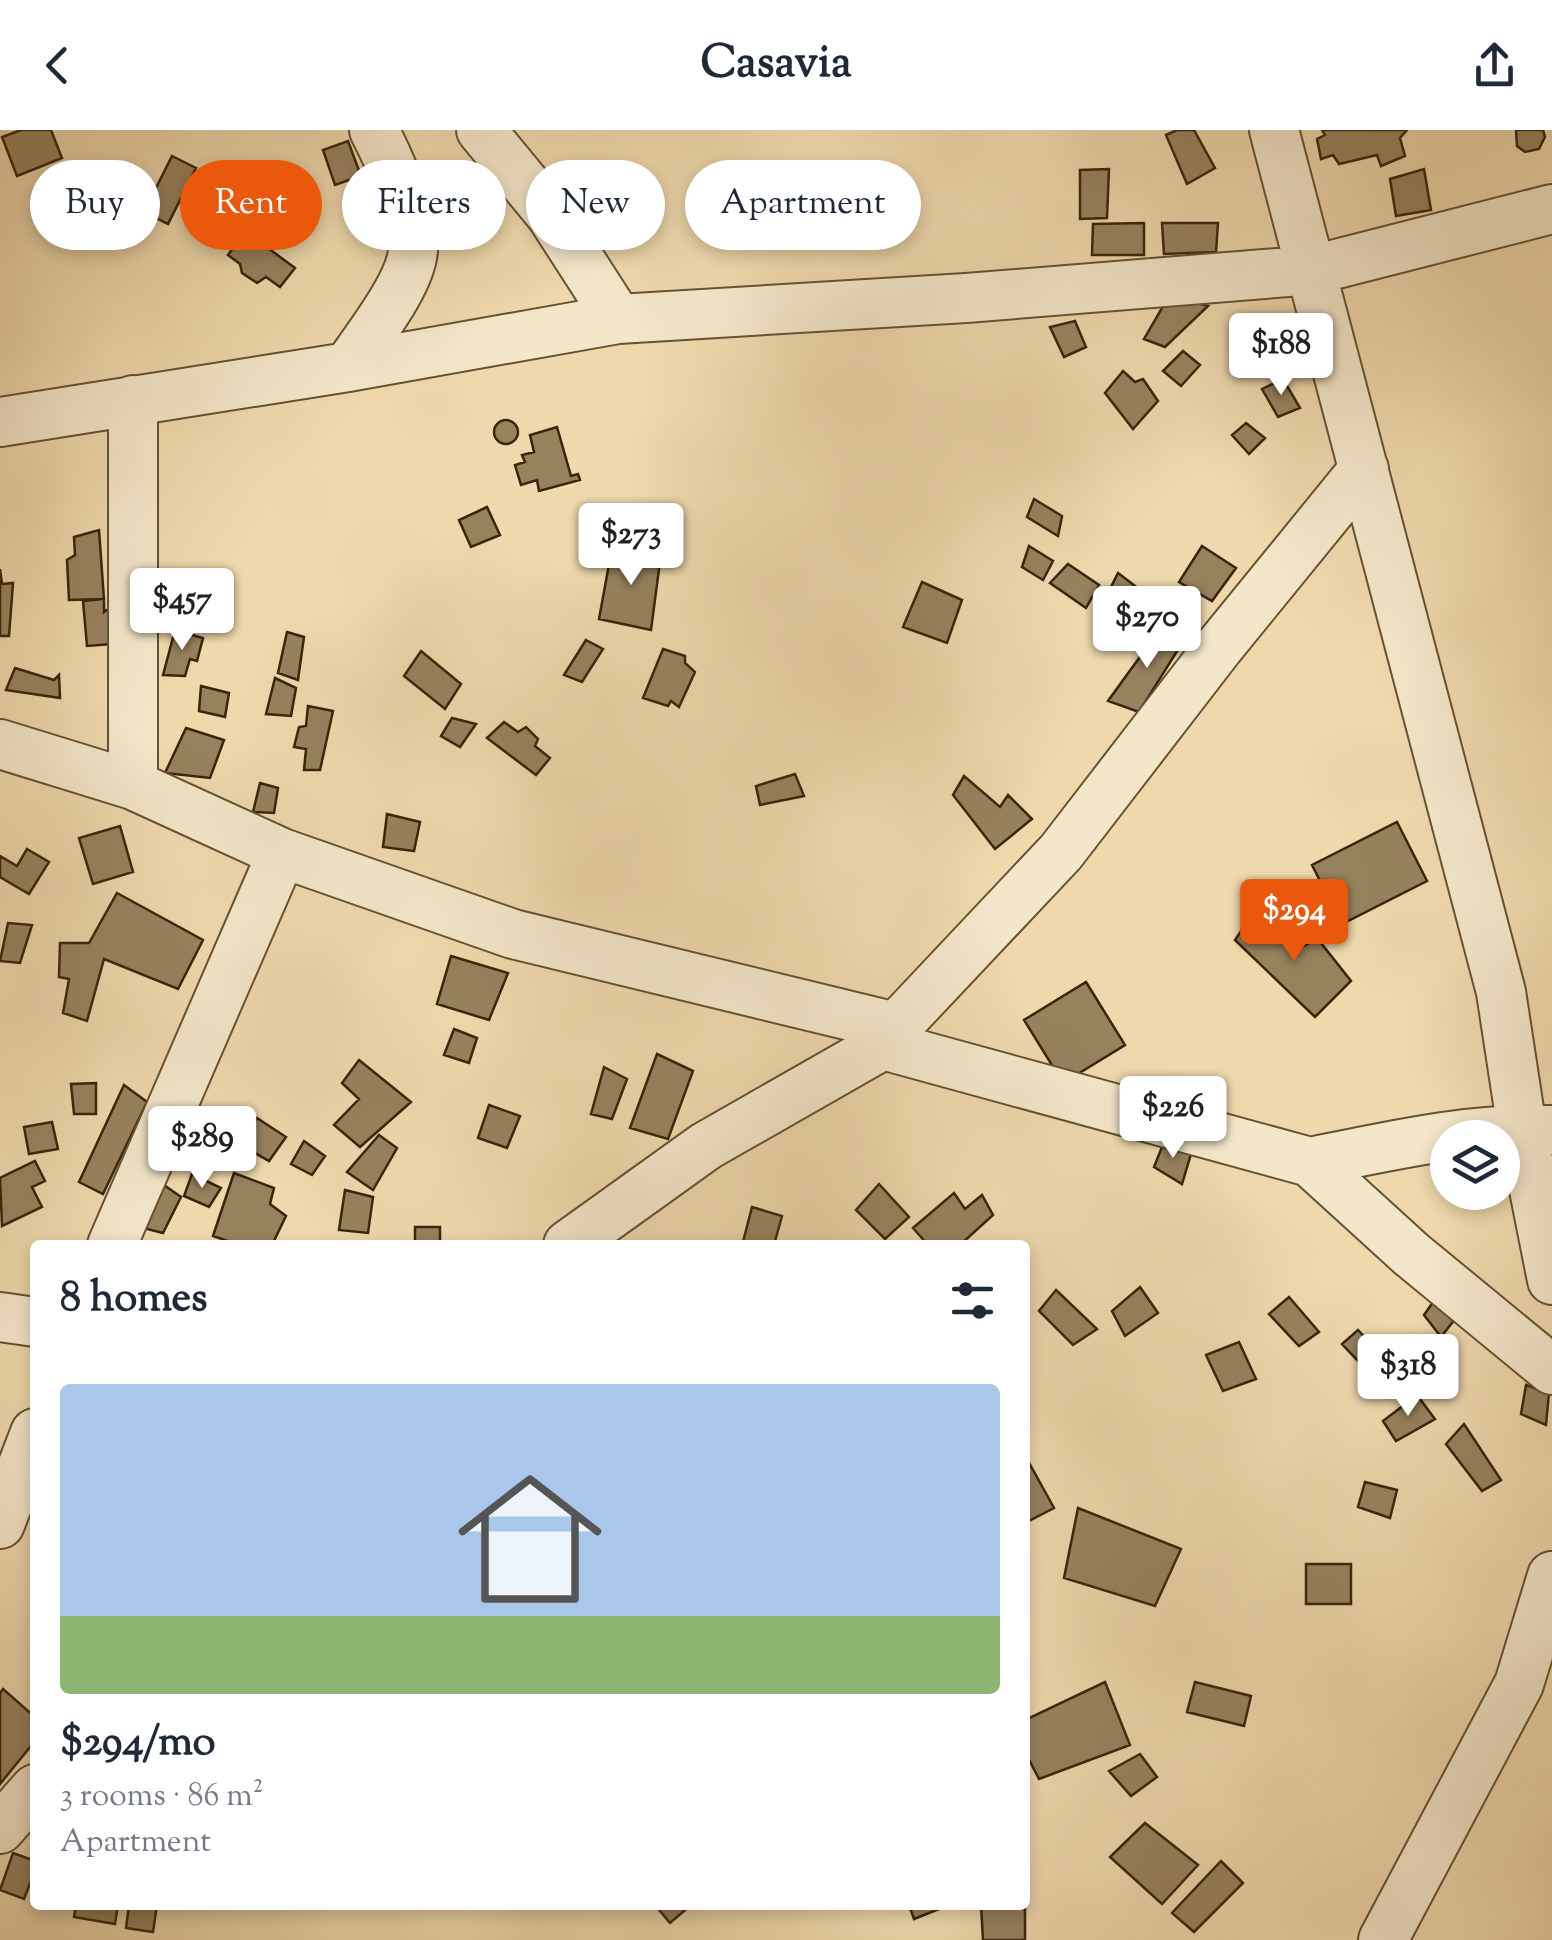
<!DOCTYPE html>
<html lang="en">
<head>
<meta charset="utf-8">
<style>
	body { margin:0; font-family:"Sorts Mill Goudy",serif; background:#f6f6f7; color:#1f2937; height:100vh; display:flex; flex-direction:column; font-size:38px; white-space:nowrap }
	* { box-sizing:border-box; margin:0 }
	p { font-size:32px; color:#747a83 }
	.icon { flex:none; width:55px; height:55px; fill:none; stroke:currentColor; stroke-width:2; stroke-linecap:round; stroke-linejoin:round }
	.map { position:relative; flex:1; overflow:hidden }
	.drawer { position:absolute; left:30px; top:1110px; width:1000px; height:670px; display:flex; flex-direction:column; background:#fff; border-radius:10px; box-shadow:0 5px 15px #0003 }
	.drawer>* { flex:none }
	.hud { position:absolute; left:30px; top:30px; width:1000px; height:90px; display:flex; gap:20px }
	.fabs { position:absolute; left:1430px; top:990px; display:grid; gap:20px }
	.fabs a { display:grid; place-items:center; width:90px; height:90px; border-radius:50%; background:#fff; box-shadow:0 5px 15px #0003; font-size:50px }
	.price { position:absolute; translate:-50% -85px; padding:0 22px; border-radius:10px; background:#fff; color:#222; font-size:32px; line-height:65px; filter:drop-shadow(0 2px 5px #0008) }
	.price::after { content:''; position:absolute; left:50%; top:60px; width:30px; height:22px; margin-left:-15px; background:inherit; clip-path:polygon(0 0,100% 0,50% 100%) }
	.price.current { background:#ea580c; color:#fff }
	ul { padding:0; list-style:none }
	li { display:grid; align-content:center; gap:20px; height:530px; padding:0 30px }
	li span { display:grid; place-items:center; height:310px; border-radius:10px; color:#555 }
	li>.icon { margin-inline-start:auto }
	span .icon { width:180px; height:180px; fill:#fffc; stroke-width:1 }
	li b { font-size:42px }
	h2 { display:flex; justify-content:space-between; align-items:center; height:120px; padding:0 30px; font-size:42px }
	.chip { padding:0 35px; border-radius:45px; background:#fff; box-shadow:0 5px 15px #0003; font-size:35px; line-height:90px }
	.chip.current { background:#ea580c; color:#fff }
	header { display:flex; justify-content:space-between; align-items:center; height:130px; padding:0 30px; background:#fff; font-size:45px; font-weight:700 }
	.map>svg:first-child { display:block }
	.building { fill:#97825e; stroke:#38250a; stroke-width:2.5 }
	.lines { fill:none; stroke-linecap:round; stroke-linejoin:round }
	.minor-casing { stroke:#665232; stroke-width:52 }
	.minor { stroke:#f4e6c9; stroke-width:48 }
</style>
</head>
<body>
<header><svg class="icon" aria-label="back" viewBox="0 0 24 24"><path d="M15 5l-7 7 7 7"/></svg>Casavia<svg class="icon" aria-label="share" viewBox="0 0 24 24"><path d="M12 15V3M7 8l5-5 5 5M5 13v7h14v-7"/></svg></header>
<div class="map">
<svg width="1552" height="1810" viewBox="0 0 1552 1810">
	<rect width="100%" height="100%" fill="#eed8ac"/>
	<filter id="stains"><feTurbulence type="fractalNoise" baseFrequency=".002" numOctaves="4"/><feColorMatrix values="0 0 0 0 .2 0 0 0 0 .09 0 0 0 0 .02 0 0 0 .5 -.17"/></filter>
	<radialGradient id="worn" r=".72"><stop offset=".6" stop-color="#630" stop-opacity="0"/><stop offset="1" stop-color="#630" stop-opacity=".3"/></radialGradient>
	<path class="building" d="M 21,0 L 51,0 L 62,28 L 17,46 L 2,7 Z
		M 1177,0 L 1194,0 L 1215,38 L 1187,54 L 1166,5 Z
		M 1322,0 L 1407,0 L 1400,8 L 1405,26 L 1381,36 L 1377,25 L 1339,34 L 1333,25 L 1321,29 L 1317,9 L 1325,5 Z
		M 1543,0 L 1545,7 L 1539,19 L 1525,22 L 1517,16 L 1516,0 Z
		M 348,11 L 361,46 L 335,55 L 323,20 Z
		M 172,26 L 196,38 L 168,94 L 144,82 Z
		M 1109,39 L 1107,88 L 1080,89 L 1080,40 Z
		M 1424,39 L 1431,80 L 1396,86 L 1390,49 Z
		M294 63a10 10 0 1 1 20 0a10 10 0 1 1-20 0Z
		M 103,68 L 121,84 L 104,105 L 85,89 Z
		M 292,71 L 307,82 L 288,108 L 273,97 Z
		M 1144,93 L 1144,125 L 1092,125 L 1093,94 Z
		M 1162,93 L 1218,93 L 1216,122 L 1164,124 Z
		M 245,101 L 295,138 L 280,157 L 266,147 L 257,153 L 242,143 L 240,134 L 228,125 Z
		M 1170,164 L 1208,176 L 1165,217 L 1144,209 Z
		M 1075,191 L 1086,217 L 1064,227 L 1050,197 Z
		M 1183,221 L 1200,235 L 1181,256 L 1163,241 Z
		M 1123,241 L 1135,252 L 1143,249 L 1158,271 L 1133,299 L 1105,263 Z
		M 1283,249 L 1300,278 L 1278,287 L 1262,259 Z
		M494 302a12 12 0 1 1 24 0a12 12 0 1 1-24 0Z
		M 1246,293 L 1265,308 L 1249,324 L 1232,305 Z
		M 557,297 L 571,346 L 578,344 L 580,350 L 539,361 L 537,350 L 521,355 L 515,335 L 525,332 L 522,325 L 534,322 L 530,305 Z
		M 1034,369 L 1062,386 L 1058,406 L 1027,387 Z
		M 487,377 L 500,405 L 471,417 L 459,390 Z
		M 99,400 L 104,469 L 69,470 L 67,430 L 75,425 L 74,407 Z
		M 1029,416 L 1053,431 L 1043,450 L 1022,437 Z
		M 1202,416 L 1236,438 L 1212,471 L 1179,452 Z
		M 612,418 L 661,424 L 651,500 L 599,489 Z
		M 1068,434 L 1099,455 L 1086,478 L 1050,453 Z
		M 0,439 L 2,454 L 13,453 L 9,506 L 0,506 Z
		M 1118,443 L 1139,459 L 1130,472 L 1150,486 L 1135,503 L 1100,479 Z
		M 922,452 L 962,470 L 947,513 L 903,497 Z
		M 104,469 L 104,482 L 122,469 L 125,513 L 87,516 L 83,471 Z
		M 1163,495 L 1184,510 L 1139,582 L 1108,571 Z
		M 175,500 L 203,508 L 197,531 L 190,529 L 185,546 L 163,545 Z
		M 287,502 L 304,507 L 298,550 L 278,543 Z
		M 586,510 L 603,519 L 582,552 L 564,545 Z
		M 663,519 L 685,526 L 685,533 L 695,542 L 679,577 L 671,571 L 668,576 L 643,568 Z
		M 421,521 L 461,554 L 445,579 L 404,546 Z
		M 15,538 L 54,550 L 59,545 L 60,568 L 6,560 Z
		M 275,548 L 296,558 L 291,586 L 266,584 Z
		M 201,556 L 229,563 L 225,587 L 199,581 Z
		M 308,576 L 333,581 L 320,640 L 304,640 L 306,619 L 294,617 L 299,597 L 306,596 Z
		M 452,588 L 476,594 L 460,617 L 441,606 Z
		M 504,592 L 518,602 L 526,597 L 538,609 L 535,616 L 550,628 L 536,645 L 487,608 Z
		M 186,598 L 224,610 L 210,648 L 165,643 Z
		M 795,644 L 804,666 L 760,675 L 756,656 Z
		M 964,646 L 1000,677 L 1008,665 L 1032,689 L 995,719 L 953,665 Z
		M 260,653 L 278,658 L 274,683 L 253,682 Z
		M 387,684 L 420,692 L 414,721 L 383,717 Z
		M 1397,692 L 1427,751 L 1342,794 L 1312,735 Z
		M 120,696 L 133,742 L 93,754 L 79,708 Z
		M 27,719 L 49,732 L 29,764 L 0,747 L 0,726 L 17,736 Z
		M 117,763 L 203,810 L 178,859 L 104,829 L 87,891 L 63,883 L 69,849 L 59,847 L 60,813 L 89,813 Z
		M 1259,775 L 1292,823 L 1317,808 L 1351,851 L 1315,887 L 1235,810 Z
		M 8,793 L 32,795 L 20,833 L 0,831 Z
		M 451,826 L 508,843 L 489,890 L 437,874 Z
		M 1086,852 L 1125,915 L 1063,953 L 1024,890 Z
		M 454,899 L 477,908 L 469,933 L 444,925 Z
		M 657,924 L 693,941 L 668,1009 L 630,998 Z
		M 359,930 L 411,972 L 360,1017 L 334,995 L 359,969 L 342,953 Z
		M 604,937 L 627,949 L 612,989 L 591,984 Z
		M 96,953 L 96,984 L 74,984 L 71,954 Z
		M 124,955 L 147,972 L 103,1064 L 79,1052 Z
		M 489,975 L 520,986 L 507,1018 L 478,1008 Z
		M 257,988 L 286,1007 L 269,1031 L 239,1014 Z
		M 52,992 L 58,1019 L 29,1024 L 24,997 Z
		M 379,1005 L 397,1018 L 373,1060 L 347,1042 Z
		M 1166,1007 L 1191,1024 L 1182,1054 L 1154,1037 Z
		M 304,1011 L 325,1026 L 312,1045 L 291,1034 Z
		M 35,1031 L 45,1051 L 32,1057 L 42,1077 L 2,1096 L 0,1048 Z
		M 234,1043 L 274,1058 L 270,1074 L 286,1086 L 272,1115 L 239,1115 L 213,1106 Z
		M 192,1044 L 221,1058 L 209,1077 L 184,1066 Z
		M 161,1053 L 181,1067 L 163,1103 L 139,1097 Z
		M 879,1054 L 909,1087 L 885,1109 L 856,1080 Z
		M 345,1060 L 373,1067 L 368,1103 L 339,1100 Z
		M 954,1063 L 965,1079 L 982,1065 L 993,1085 L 960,1115 L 928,1115 L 913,1098 Z
		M 752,1077 L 782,1086 L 774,1115 L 743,1112 Z
		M 415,1097 L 440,1097 L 440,1115 L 415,1115 Z
		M 1140,1157 L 1158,1183 L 1125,1206 L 1112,1181 Z
		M 1056,1160 L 1097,1199 L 1073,1215 L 1039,1181 Z
		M 1289,1167 L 1319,1202 L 1299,1216 L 1269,1184 Z
		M 1436,1168 L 1455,1189 L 1441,1207 L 1424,1185 Z
		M 1358,1200 L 1392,1236 L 1377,1251 L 1342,1214 Z
		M 1239,1212 L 1256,1249 L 1223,1261 L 1206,1225 Z
		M 1526,1255 L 1549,1263 L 1546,1295 L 1521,1284 Z
		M 1417,1265 L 1435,1289 L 1396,1311 L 1383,1291 Z
		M 1464,1294 L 1501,1350 L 1482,1361 L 1446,1314 Z
		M 1027,1329 L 1054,1378 L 1025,1393 L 1025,1331 Z
		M 1365,1352 L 1397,1360 L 1390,1388 L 1358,1377 Z
		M 1078,1378 L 1181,1419 L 1155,1476 L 1064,1448 Z
		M 1306,1434 L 1351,1434 L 1351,1474 L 1306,1474 Z
		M 1105,1552 L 1130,1615 L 1039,1649 L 1025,1622 L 1025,1590 Z
		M 1195,1552 L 1251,1566 L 1244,1596 L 1187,1582 Z
		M 3,1559 L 35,1587 L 35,1611 L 0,1654 L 0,1563 Z
		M 1140,1624 L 1157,1647 L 1131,1666 L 1109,1641 Z
		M 1145,1693 L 1198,1735 L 1162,1774 L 1110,1727 Z
		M 13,1723 L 35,1731 L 35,1741 L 24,1769 L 0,1760 Z
		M 1221,1731 L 1243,1753 L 1194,1802 L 1172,1783 Z
		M 1025,1753 L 1025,1810 L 983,1810 L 981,1775 L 1025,1775 Z
		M 76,1775 L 118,1775 L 115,1794 L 74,1787 Z
		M 129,1775 L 157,1775 L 153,1802 L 126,1798 Z
		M 655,1775 L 691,1775 L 670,1793 Z
		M 909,1775 L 949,1775 L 914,1789 Z"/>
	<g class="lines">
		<g class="minor-casing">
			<path id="minor" d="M 481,0 L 551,85 L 618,189
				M 1274,0 L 1501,862 L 1522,999 L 1552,1150
				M 348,237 C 367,208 411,154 413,120 C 415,86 389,29 374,0
				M 0,292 L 348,237 L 618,189 L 966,168 L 1313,140 L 1552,79
				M 0,614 L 133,655 L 282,723 L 513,804 L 896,897
				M 133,655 L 133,270
				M 883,915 L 1310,1032 L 1411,1124 L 1552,1240
				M 1310,1032 C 1390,1016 1470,997 1552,1000
				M 112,1115 L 282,723
				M 568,1115 L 706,1016 L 883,915 L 896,897 L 1061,722 L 1219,517 L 1364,339
				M 0,1187 L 35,1192
				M 0,1394 L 35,1303
				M 0,1699 L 35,1659
				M 1383,1810 L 1519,1554 L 1552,1446"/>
		</g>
		<use href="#minor" class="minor"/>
	</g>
	<rect width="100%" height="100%" filter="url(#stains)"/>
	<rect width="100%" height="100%" fill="url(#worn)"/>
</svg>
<div class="fabs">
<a><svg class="icon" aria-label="layers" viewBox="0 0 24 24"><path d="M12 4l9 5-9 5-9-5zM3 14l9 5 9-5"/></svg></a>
</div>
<b class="price" style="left:1281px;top:268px">$188</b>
<b class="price" style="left:631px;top:458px">$273</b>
<b class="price" style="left:182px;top:523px">$457</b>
<b class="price" style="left:1147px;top:541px">$270</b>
<b class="price current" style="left:1294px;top:834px">$294</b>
<b class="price" style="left:1173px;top:1031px">$226</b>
<b class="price" style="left:202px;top:1061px">$289</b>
<b class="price" style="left:1408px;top:1289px">$318</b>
<div class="hud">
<a class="chip">Buy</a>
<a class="chip current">Rent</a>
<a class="chip">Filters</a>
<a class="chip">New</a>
<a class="chip">Apartment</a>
</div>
<section class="drawer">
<h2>8 homes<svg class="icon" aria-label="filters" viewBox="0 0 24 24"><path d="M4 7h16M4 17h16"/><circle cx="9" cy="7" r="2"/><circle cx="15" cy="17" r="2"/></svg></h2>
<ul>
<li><span style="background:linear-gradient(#a9c7e8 75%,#8fb573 0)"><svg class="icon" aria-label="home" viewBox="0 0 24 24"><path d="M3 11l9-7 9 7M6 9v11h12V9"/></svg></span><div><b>$294/mo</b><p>3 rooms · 86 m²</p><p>Apartment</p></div></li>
</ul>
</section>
</div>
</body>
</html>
